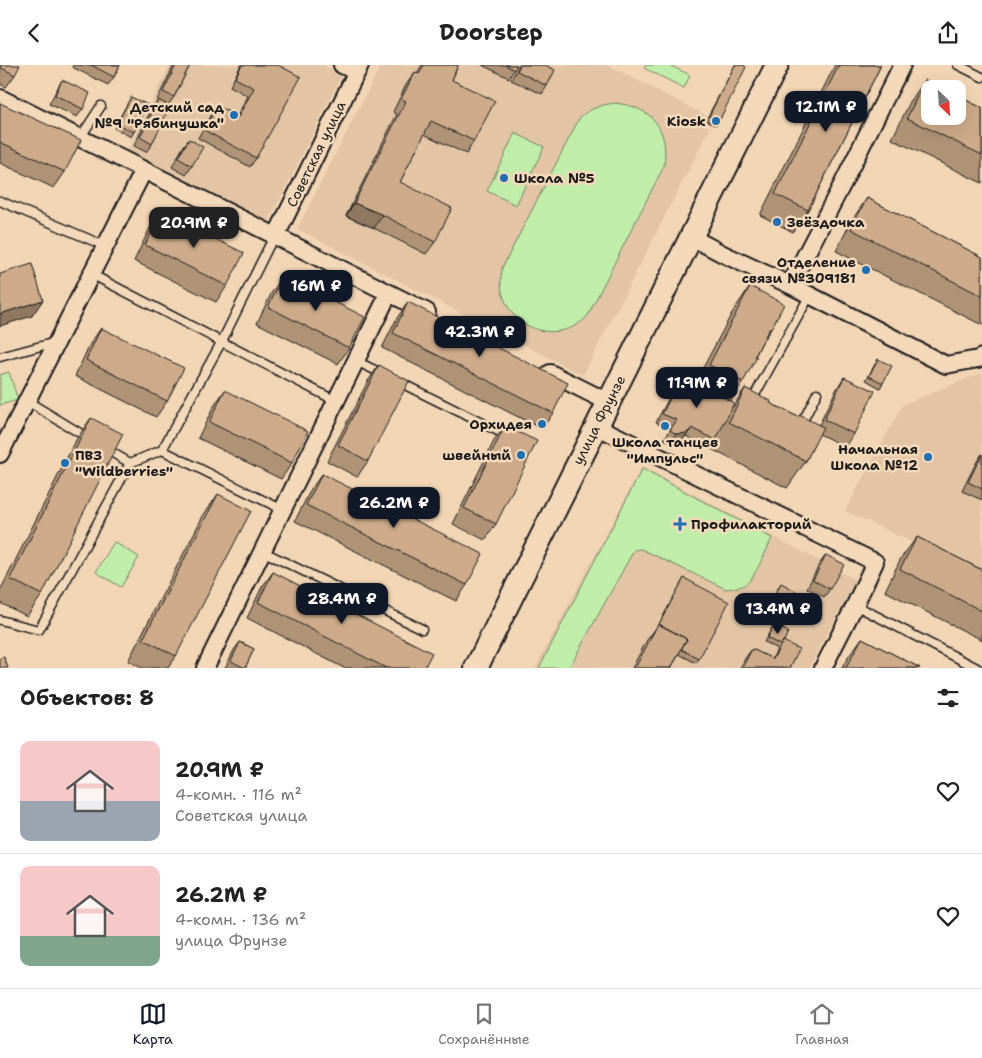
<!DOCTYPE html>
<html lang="ru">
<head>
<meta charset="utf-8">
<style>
	body { margin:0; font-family:"Shantell Sans",sans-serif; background:#f6f6f6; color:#222; height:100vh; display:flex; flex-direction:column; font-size:19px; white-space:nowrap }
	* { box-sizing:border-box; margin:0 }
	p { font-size:16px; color:#767676 }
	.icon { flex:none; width:28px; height:28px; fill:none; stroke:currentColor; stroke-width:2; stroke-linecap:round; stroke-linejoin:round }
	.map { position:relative; height:603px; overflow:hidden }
	.panel { display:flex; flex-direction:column; background:#fff; flex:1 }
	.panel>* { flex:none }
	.needle { width:32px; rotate:155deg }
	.buttons { position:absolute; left:921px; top:15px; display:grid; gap:10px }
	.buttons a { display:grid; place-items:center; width:45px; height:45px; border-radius:10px; background:#fff; box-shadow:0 5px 20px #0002; font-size:25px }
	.price { position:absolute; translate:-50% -42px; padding:0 11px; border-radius:10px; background:#111827; color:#fff; font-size:16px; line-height:32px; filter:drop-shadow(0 1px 2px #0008) }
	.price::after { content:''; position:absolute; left:50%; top:30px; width:15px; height:11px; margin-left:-8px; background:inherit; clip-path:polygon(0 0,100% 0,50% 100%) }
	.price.selected { background:#222; color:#fff }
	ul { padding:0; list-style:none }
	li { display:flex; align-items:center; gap:15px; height:125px; padding:0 20px }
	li+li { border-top:1px solid #e0e0e0 }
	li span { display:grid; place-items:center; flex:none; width:140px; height:100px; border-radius:10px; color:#555 }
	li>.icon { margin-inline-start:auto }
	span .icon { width:60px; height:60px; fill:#fffc; stroke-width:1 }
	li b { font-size:21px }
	h2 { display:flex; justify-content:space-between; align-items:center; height:60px; padding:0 20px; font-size:21px }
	header { display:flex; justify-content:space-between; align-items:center; height:65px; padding:0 20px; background:#fff; font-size:22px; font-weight:700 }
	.menu { display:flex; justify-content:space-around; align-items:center; height:70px; border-top:1px solid #e0e0e0; background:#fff; font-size:14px; color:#767676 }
	.menu a { display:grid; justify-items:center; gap:2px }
	.menu .selected { color:#111827 }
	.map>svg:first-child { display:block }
	.built { fill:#e3c5a5 }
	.green { fill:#c1edab; stroke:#6e8464 }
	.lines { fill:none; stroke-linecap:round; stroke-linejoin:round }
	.lane-casing { stroke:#1c1c1c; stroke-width:11 }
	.street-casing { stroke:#1c1c1c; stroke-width:20 }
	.secondary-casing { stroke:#1c1c1c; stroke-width:26 }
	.lane { stroke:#f3d9ba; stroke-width:8 }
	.street { stroke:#f3d9ba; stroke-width:16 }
	.secondary { stroke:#f3d9ba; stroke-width:22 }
	.wall { fill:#b09377; stroke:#1c1c1c }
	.shaded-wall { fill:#907861; stroke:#1c1c1c }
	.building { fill:#cdab8a; stroke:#1c1c1c }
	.poi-dot { fill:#1f6fb2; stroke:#f3d9ba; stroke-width:2 }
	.labels { text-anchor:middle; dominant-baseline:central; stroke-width:5; stroke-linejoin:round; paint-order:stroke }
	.poi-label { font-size:14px; font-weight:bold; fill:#1c1c1c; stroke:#f3d9ba; text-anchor:end }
	.street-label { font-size:14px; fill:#1c1c1c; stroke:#f3d9ba }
</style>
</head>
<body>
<header><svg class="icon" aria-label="back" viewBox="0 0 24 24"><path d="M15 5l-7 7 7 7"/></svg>Doorstep<svg class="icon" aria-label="share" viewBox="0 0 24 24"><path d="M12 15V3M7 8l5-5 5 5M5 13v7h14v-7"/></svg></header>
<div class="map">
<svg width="982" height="603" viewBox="0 0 982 603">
	<rect width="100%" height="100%" fill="#f2d5b5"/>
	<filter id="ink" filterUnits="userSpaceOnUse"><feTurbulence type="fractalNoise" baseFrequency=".02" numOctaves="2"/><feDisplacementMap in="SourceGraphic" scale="10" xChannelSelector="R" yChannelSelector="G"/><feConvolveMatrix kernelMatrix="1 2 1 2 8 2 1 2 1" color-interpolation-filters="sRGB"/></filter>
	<g filter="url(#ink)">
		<path class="built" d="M 170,0 L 322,0 L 342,10 L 267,160 L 125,91 Z
			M 381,0 L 608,0 L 707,51 L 704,59 L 711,62 L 583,310 L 297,164 Z
			M 982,308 L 982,510 L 845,446 L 903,339 Z
			M 642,402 L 856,515 L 809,603 L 535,603 Z"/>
		<path class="green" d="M 646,0 L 669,0 L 690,10 L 684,23 L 644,3 Z
			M 615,38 C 653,42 669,64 664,101 L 587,252 C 580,258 573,263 564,265 C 538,272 510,256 503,230 C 500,221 501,212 502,203 L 580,52 C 592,43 600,40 615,38 Z
			M 515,68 L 544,82 L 516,140 L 487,126 Z
			M 9,307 L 18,335 L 0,340 L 0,310 Z
			M 642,404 L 772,473 C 767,484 755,512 746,519 C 740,523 732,523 726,524 L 641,484 L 634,485 L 569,603 L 539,603 Z
			M 114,477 L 139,492 L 121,522 L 96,507 Z"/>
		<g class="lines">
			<g class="lane-casing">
				<path id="lane" d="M 958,0 L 982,12
					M 80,73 L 101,41
					M 0,136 L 105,181
					M 91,209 L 336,336
					M 0,292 L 56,277
					M 356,296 L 385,310
					M 397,316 L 508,371
					M 752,335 L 810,230
					M 27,336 L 88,373
					M 799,359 L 801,360 L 817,328
					M 106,384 L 130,398 L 162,385 L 222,276 L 269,181 L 276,171
					M 162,385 L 283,445
					M 262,486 L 422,564
					M 855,540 L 977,603
					M 0,555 L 39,565 L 130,398"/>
			</g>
			<g class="street-casing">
				<path id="street" d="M 342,0 L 357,7
					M 0,33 L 427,247
					M 276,171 L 360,0
					M 691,172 L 723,189 L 790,220 L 946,300 L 978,294 L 982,292
					M 790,220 L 843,118 L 902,0
					M 550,308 L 608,337
					M 596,361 L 875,497 L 855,540 L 823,603
					M 0,389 L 144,105
					M 205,603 L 389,228"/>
			</g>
			<g class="secondary-casing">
				<path id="secondary" d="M 476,603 L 777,0"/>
			</g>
			<use href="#lane" class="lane"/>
			<use href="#street" class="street"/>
			<use href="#secondary" class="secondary"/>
		</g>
		<path class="wall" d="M 0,0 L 15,10 L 6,22 L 0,19 Z
			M 73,0 L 120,0 L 114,12 L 108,20 L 72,2 Z
			M 174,0 L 190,0 L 174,32 L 168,40 L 152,79 L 146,87 L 134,81 L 152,43 L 158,35 L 157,35 Z
			M 241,0 L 278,0 L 256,93 L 250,102 L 198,73 L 211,49 L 217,41 L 237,51 L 248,31 L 230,21 Z
			M 422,0 L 458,0 L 452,15 L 474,76 L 466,89 L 424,69 L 400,117 L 435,177 L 426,189 L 374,163 L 346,151 L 397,49 L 393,47 L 406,20 L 415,7 L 417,8 Z
			M 482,0 L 517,0 L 509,13 Z
			M 519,0 L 545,0 L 547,21 L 542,29 L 511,15 Z
			M 735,0 L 743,0 L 719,56 L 716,60 L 706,55 Z
			M 835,0 L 881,0 L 808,145 L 793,167 L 760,150 Z
			M 62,15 L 83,44 L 77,52 L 49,39 L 57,24 Z
			M 925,15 L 982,43 L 982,118 L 892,74 L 910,37 Z
			M 131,32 L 134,67 L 131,72 L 114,63 Z
			M 0,38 L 65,107 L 54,123 L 0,98 Z
			M 189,74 L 192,101 L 186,110 L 172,102 L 183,82 Z
			M 867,133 L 982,192 L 982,260 L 836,186 L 852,155 Z
			M 161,147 L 227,221 L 216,237 L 134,196 L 150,163 Z
			M 283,211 L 349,283 L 338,299 L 257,258 L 272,227 Z
			M 750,221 L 771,264 L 762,277 L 743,317 L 730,336 L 733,342 L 745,323 L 770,338 L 798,352 L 819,360 L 836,325 L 844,312 L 854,369 L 846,382 L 819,369 L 806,396 L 787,423 L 686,371 L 681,377 L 670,377 L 664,374 L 671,364 L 656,357 L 676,320 L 682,311 L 695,318 L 732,248 Z
			M 408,237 L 553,348 L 542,364 L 382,283 L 397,253 Z
			M 101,263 L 167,336 L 156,352 L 75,311 L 90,279 Z
			M 878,294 L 883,318 L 880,323 L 866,315 Z
			M 379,300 L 368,396 L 357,412 L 327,396 L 368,316 Z
			M 225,325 L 292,398 L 281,414 L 198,373 L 214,341 Z
			M 91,353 L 42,530 L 27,551 L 0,538 L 0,526 L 76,375 Z
			M 505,361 L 496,459 L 485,475 L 453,459 L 494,376 Z
			M 982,389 L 982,435 L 962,426 L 976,398 Z
			M 322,409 L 467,520 L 456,536 L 295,456 L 311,424 Z
			M 218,429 L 176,591 L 168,603 L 142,603 L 128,596 L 203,451 Z
			M 917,472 L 982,505 L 982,575 L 885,526 L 901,493 Z
			M 826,490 L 830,524 L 824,532 L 807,523 L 820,498 Z
			M 273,507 L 424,603 L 344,603 L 247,553 L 262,522 Z
			M 684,513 L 699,594 L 696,598 L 679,589 L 671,603 L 632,603 L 647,575 L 659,559 Z
			M 781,518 L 789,539 L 786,544 L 771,536 Z
			M 774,559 L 784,576 L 790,603 L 740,603 L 746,592 L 752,584 L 772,594 L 777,584 L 764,577 Z
			M 862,573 L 920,603 L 842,603 L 847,594 Z
			M 240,577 L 254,584 L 245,603 L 225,603 L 234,585 Z"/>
		<path class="shaded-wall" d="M 354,138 L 383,150 L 374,163 L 346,151 Z
			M 43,235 L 32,251 L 0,261 L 0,249 Z
			M 692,363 L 681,377 L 670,377 L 676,369 Z"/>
		<path class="building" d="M 0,0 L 20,0 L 15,10 L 0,2 Z
			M 91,0 L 120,0 L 114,12 Z
			M 176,0 L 190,0 L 174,32 L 163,27 Z
			M 242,0 L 278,0 L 301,12 L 256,93 L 204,65 L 217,41 L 238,52 L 254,23 L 235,13 Z
			M 424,0 L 458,0 L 452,15 L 495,36 L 474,76 L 431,56 L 400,117 L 452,143 L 435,177 L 383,150 L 354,138 L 406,36 L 401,34 L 415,7 L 419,9 Z
			M 505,0 L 517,0 L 514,5 Z
			M 520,0 L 545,0 L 555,5 L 547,21 L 517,6 Z
			M 735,0 L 743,0 L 746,2 L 719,56 L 709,51 Z
			M 839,0 L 881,0 L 808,145 L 775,129 Z
			M 62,15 L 90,28 L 83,44 L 55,30 Z
			M 925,15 L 942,24 L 930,24 L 930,51 L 958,51 L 958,31 L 982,43 L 982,90 L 907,53 Z
			M 131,32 L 148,40 L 134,67 L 117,59 Z
			M 158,35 L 170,41 L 152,79 L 140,72 Z
			M 0,38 L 81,75 L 65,107 L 0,77 Z
			M 189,74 L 203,82 L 192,101 L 178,93 Z
			M 867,133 L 982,192 L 982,231 L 851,164 Z
			M 161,147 L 244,188 L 227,221 L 145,180 Z
			M 32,199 L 43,235 L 0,249 L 0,209 Z
			M 283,211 L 365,252 L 349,283 L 268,242 Z
			M 750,221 L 784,239 L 771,264 L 769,264 L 762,277 L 755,291 L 757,292 L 743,317 L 709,300 Z
			M 408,237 L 568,318 L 553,348 L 393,268 Z
			M 101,263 L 184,303 L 167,336 L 86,295 Z
			M 878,294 L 892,301 L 883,318 L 869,311 Z
			M 379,300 L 409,316 L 368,396 L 338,380 Z
			M 682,311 L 734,338 L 716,375 L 692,363 L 687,368 L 676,369 L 670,365 L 677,355 L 662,349 Z
			M 844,312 L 875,326 L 854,369 L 824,355 Z
			M 745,323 L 771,336 L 770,338 L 798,352 L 799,350 L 823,362 L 806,396 L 729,357 Z
			M 225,325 L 308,366 L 292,398 L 209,357 Z
			M 91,353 L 123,369 L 42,530 L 10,514 Z
			M 505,361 L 537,376 L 496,459 L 464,443 Z
			M 982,389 L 982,424 L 968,417 Z
			M 322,409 L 483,489 L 467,520 L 306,440 Z
			M 218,429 L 251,446 L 176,591 L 143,574 Z
			M 917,472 L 982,505 L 982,546 L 900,504 Z
			M 826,490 L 844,499 L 830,524 L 813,515 Z
			M 273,507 L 432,588 L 424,603 L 386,603 L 258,537 Z
			M 684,513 L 729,537 L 699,594 L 681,584 L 687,574 L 659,559 Z
			M 781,518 L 796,526 L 789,539 L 774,531 Z
			M 658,559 L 687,574 L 671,603 L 635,603 Z
			M 774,559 L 788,567 L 784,576 L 783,576 L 780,580 L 767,573 Z
			M 862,573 L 920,603 L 846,603 Z
			M 783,576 L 799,584 L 790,603 L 742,603 L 752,584 L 773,594 Z
			M 240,577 L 254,584 L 245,603 L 231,596 Z
			M 4,592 L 8,603 L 0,603 L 0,593 Z"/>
	</g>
	<g class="poi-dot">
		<circle cx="234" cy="50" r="5"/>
		<circle cx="716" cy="56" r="5"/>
		<circle cx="504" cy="113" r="5"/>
		<circle cx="777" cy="157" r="5"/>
		<circle cx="866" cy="205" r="5"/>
		<circle cx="542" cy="359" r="5"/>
		<circle cx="665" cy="361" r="5"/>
		<circle cx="521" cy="390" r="5"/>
		<circle cx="928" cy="392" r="5"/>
		<circle cx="65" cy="398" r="5"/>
		<path d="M677.5 451.5h5v5h5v5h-5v5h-5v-5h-5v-5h5z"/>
	</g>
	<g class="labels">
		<g class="poi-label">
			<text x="224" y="42">Детский сад<tspan x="224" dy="16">№9 "Рябинушка"</tspan></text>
			<text x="706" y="56">Kiosk</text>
			<text x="514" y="113" text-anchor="start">Школа №5</text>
			<text x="787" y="157" text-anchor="start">Звёздочка</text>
			<text x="856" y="197">Отделение<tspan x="856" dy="16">связи №309181</tspan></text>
			<text x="532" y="359">Орхидея</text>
			<text x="665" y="377" text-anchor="middle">Школа танцев<tspan x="665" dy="16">"Импульс"</tspan></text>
			<text x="918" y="384">Начальная<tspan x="918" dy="16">Школа №12</tspan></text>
			<text x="75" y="390" text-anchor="start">ПВЗ<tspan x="75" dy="16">"Wildberries"</tspan></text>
			<text x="511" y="390">швейный</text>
			<text x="691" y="459" text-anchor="start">Профилакторий</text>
		</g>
		<g class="street-label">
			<text transform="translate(316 89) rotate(-64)">Советская улица</text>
			<text transform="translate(599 355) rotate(-63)">улица Фрунзе</text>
		</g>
	</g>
</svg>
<div class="buttons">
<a><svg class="needle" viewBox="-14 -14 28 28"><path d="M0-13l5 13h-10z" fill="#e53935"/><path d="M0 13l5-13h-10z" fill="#767676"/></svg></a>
</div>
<b class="price" style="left:826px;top:68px">12.1M ₽</b>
<b class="price selected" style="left:194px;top:184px">20.9M ₽</b>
<b class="price" style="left:316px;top:247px">16M ₽</b>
<b class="price" style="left:480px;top:293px">42.3M ₽</b>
<b class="price" style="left:697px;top:344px">11.9M ₽</b>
<b class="price" style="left:394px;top:464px">26.2M ₽</b>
<b class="price" style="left:342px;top:560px">28.4M ₽</b>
<b class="price" style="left:778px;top:570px">13.4M ₽</b>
</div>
<section class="panel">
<h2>Объектов: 8<svg class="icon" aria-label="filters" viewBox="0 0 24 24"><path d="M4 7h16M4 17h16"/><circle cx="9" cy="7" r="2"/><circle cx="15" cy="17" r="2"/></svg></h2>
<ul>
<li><span style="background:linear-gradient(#f6c9c9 60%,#9aa5b1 0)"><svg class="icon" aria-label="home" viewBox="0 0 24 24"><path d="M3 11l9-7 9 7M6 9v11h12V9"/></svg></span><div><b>20.9M ₽</b><p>4-комн. · 116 m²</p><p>Советская улица</p></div><svg class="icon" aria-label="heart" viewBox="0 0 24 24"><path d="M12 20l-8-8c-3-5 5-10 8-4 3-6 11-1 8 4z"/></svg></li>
<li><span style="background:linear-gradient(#f6c9c9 70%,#7fa58c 0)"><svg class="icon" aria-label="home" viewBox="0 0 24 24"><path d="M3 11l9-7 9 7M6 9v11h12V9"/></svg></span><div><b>26.2M ₽</b><p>4-комн. · 136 m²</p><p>улица Фрунзе</p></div><svg class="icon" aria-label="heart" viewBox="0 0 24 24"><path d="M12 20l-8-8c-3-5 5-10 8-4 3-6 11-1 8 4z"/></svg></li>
</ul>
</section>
<nav class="menu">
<a class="selected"><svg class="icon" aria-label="map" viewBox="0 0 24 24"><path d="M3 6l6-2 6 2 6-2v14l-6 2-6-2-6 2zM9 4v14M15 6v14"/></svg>Карта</a>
<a><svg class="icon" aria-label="saved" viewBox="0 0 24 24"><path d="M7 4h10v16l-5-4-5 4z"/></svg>Сохранённые</a>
<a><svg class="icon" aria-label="home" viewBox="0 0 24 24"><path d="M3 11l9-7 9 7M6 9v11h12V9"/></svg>Главная</a>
</nav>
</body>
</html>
